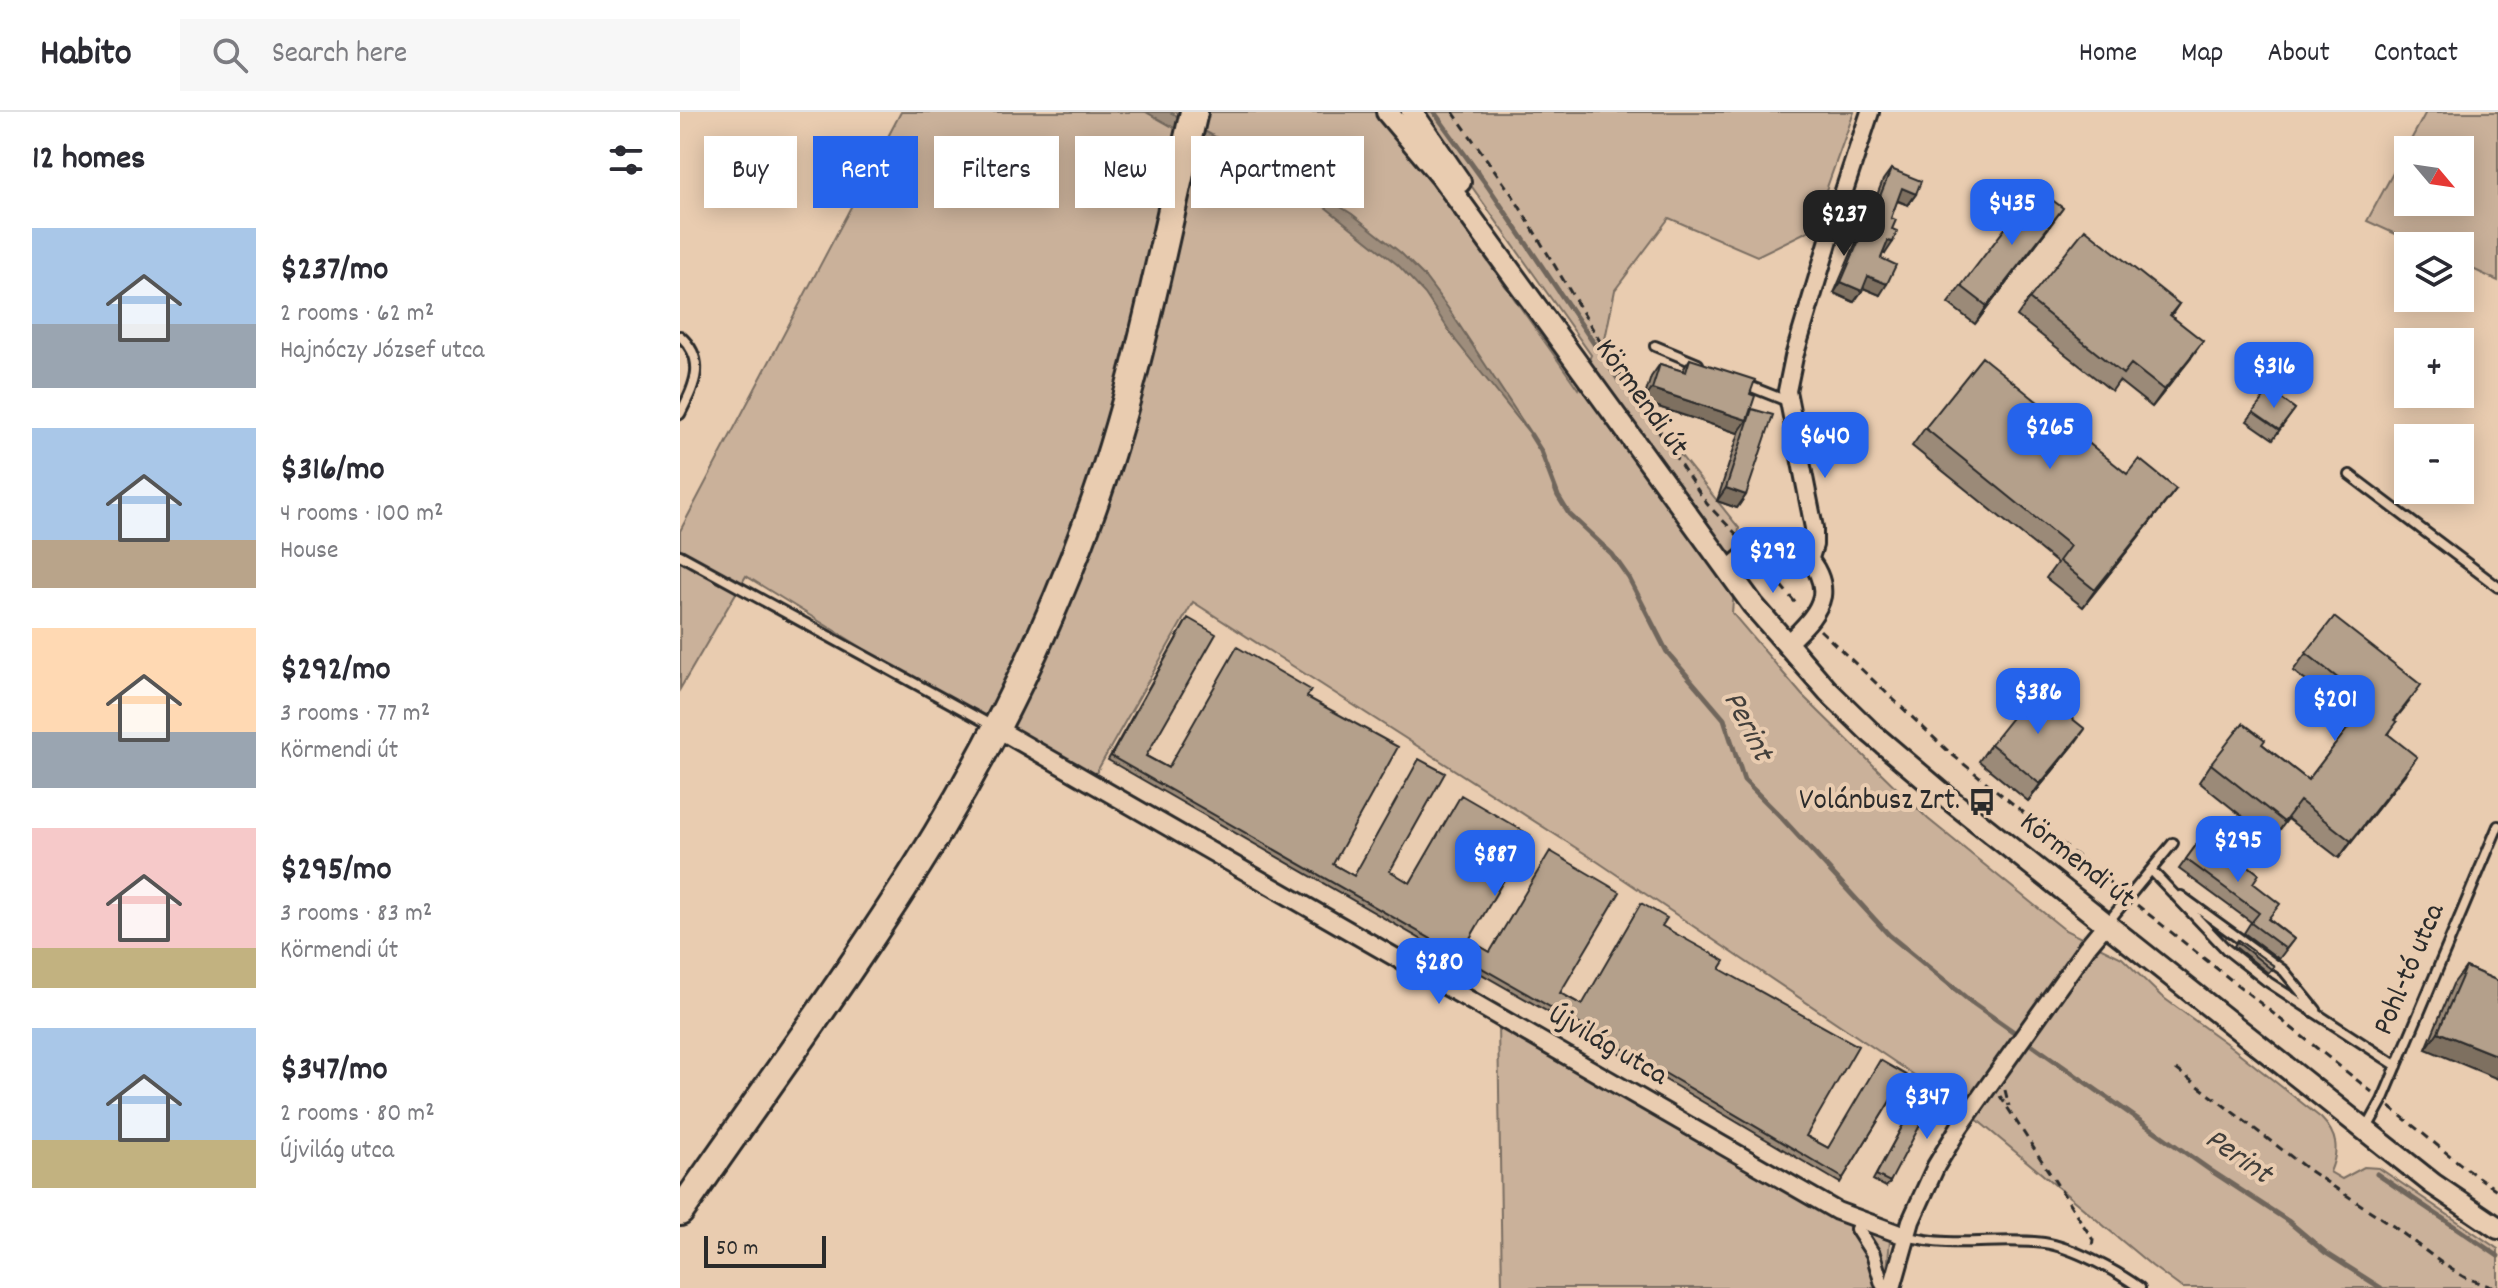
<!DOCTYPE html>
<html lang="en">
<head>
<meta charset="utf-8">
<style>
	body { margin:0; font-family:Dekko,sans-serif; background:#f7f7f7; color:#2b2b33; height:100vh; display:flex; flex-direction:column; font-size:30px; white-space:nowrap }
	* { box-sizing:border-box; margin:0 }
	p { font-size:26px; color:#7c7c81 }
	.icon { flex:none; width:44px; height:44px; fill:none; stroke:currentColor; stroke-width:2; stroke-linecap:round; stroke-linejoin:round }
	.map { position:relative; flex:1; overflow:hidden }
	.drawer { display:flex; flex-direction:column; background:#fff; width:680px }
	.drawer>* { flex:none }
	.hud { position:absolute; left:24px; top:24px; width:760px; height:72px; display:flex; gap:16px }
	.needle { width:52px; rotate:119deg }
	.fabs { position:absolute; left:1714px; top:24px; display:grid; gap:16px }
	.fabs a { display:grid; place-items:center; width:80px; height:80px; border-radius:0px; background:#fff; box-shadow:0 4px 20px #0003; font-size:40px }
	.scale { position:absolute; left:24px; bottom:20px; width:122px; box-sizing:border-box; padding-left:8px; border:4px solid #2b2b2b; border-top:0; font-size:22px; line-height:28px; white-space:nowrap; color:#2b2b2b; -webkit-text-stroke:6px #e9ccb0; paint-order:stroke }
	.price { position:absolute; translate:-50% -68px; padding:0 18px; border-radius:16px; background:#2563eb; color:#fff; font-size:26px; line-height:52px; filter:drop-shadow(0 2px 4px #0008) }
	.price::after { content:''; position:absolute; left:50%; top:48px; width:24px; height:18px; margin-left:-12px; background:inherit; clip-path:polygon(0 0,100% 0,50% 100%) }
	.price.current { background:#222; color:#fff }
	ul { padding:0; list-style:none }
	li { display:flex; align-items:center; gap:24px; height:200px; padding:0 32px }
	li span { display:grid; place-items:center; flex:none; width:224px; height:160px; border-radius:0px; color:#555 }
	li>.icon { margin-inline-start:auto }
	span .icon { width:96px; height:96px; fill:#fffc; stroke-width:1 }
	li b { font-size:34px }
	h2 { display:flex; justify-content:space-between; align-items:center; height:96px; padding:0 32px; font-size:34px }
	.tag { padding:0 28px; border-radius:0px; background:#fff; box-shadow:0 4px 20px #0003; font-size:28px; line-height:72px }
	.tag.current { background:#2563eb; color:#fff }
	header { display:flex; align-items:center; gap:48px; box-sizing:border-box; height:112px; padding:0 40px; background:#fff; border-bottom:2px solid #e1e1e2 }
	header strong { font-size:38px }
	nav { display:flex; gap:44px; margin-inline-start:auto; font-size:28px }
	.search { width:560px; height:72px; background:#f7f7f7; display:flex; align-items:center; gap:20px; box-sizing:border-box; padding:0 28px; border-radius:0px; color:#7c7c81; font-size:30px }
	main { display:flex; flex:1; min-height:0 }
	.map>svg:first-child { display:block }
	.green { fill:#cab19a; stroke:#7a6e62; stroke-width:2; fill-rule:evenodd }
	.water { fill:#9e8d7b; stroke:#70665b; stroke-width:2 }
	.lines { fill:none; stroke-linecap:round; stroke-linejoin:round }
	.stream { stroke:#70665b; stroke-width:5 }
	.service-casing { stroke:#2b2b2b; stroke-width:14 }
	.pedestrian-casing { stroke:#2b2b2b; stroke-width:18 }
	.minor-casing { stroke:#2b2b2b; stroke-width:22 }
	.tertiary-casing { stroke:#2b2b2b; stroke-width:26 }
	.primary-casing { stroke:#2b2b2b; stroke-width:32 }
	.path { stroke:#2b2b2b; stroke-width:3; stroke-dasharray:8 6; stroke-linecap:butt }
	.service { stroke:#e9ccb0; stroke-width:8 }
	.pedestrian { stroke:#e9ccb0; stroke-width:12 }
	.minor { stroke:#e9ccb0; stroke-width:16 }
	.tertiary { stroke:#e9ccb0; stroke-width:20 }
	.primary { stroke:#e9ccb0; stroke-width:26 }
	.wall { fill:#9b8a78; stroke:#2b2b2b; stroke-width:2 }
	.shaded-wall { fill:#7e7061; stroke:#2b2b2b; stroke-width:2 }
	.building { fill:#b4a08b; stroke:#2b2b2b; stroke-width:2 }
	.labels { text-anchor:middle; dominant-baseline:central; stroke-width:8; stroke-linejoin:round; paint-order:stroke }
	.street-label { font-size:30px; fill:#2b2b2b; stroke:#e9ccb0 }
	.poi-label { font-size:30px; fill:#2b2b2b; stroke:#e9ccb0; text-anchor:end }
	.water-label { font-size:32px; font-style:italic; fill:#423f3b; stroke:#e9ccb0 }
</style>
</head>
<body>
<header>
<strong>Habito</strong>
<div class="search"><svg class="icon" aria-label="search" viewBox="0 0 24 24"><circle cx="10" cy="10" r="6"/><path d="M15 15l6 6"/></svg>Search here</div>
<nav><a>Home</a><a>Map</a><a>About</a><a>Contact</a></nav>
</header>
<main>
<section class="drawer">
<h2>12 homes<svg class="icon" aria-label="filters" viewBox="0 0 24 24"><path d="M4 7h16M4 17h16"/><circle cx="9" cy="7" r="2"/><circle cx="15" cy="17" r="2"/></svg></h2>
<ul>
<li><span style="background:linear-gradient(#a9c7e8 60%,#9aa5b1 0)"><svg class="icon" aria-label="home" viewBox="0 0 24 24"><path d="M3 11l9-7 9 7M6 9v11h12V9"/></svg></span><div><b>$237/mo</b><p>2 rooms · 62 m²</p><p>Hajnóczy József utca</p></div></li>
<li><span style="background:linear-gradient(#a9c7e8 70%,#b9a48a 0)"><svg class="icon" aria-label="home" viewBox="0 0 24 24"><path d="M3 11l9-7 9 7M6 9v11h12V9"/></svg></span><div><b>$316/mo</b><p>4 rooms · 100 m²</p><p>House</p></div></li>
<li><span style="background:linear-gradient(#ffd9b3 65%,#9aa5b1 0)"><svg class="icon" aria-label="home" viewBox="0 0 24 24"><path d="M3 11l9-7 9 7M6 9v11h12V9"/></svg></span><div><b>$292/mo</b><p>3 rooms · 77 m²</p><p>Körmendi út</p></div></li>
<li><span style="background:linear-gradient(#f6c9c9 75%,#c2b280 0)"><svg class="icon" aria-label="home" viewBox="0 0 24 24"><path d="M3 11l9-7 9 7M6 9v11h12V9"/></svg></span><div><b>$295/mo</b><p>3 rooms · 83 m²</p><p>Körmendi út</p></div></li>
<li><span style="background:linear-gradient(#a9c7e8 70%,#c2b280 0)"><svg class="icon" aria-label="home" viewBox="0 0 24 24"><path d="M3 11l9-7 9 7M6 9v11h12V9"/></svg></span><div><b>$347/mo</b><p>2 rooms · 80 m²</p><p>Újvilág utca</p></div></li>
</ul>
</section>
<div class="map">
<svg width="1818" height="1176" viewBox="0 0 1818 1176">
	<rect width="100%" height="100%" fill="#e9ccb0"/>
	<filter id="ink" filterUnits="userSpaceOnUse"><feTurbulence type="fractalNoise" baseFrequency=".0125" numOctaves="2"/><feDisplacementMap in="SourceGraphic" scale="16" xChannelSelector="R" yChannelSelector="G"/><feConvolveMatrix kernelMatrix="1 2 1 2 8 2 1 2 1" color-interpolation-filters="sRGB"/></filter>
	<g filter="url(#ink)">
		<path class="green" d="M 221,0 L 699,0 L 720,25 L 898,277 L 911,243 L 739,0 L 1174,0 L 1132,117 L 1077,144 L 989,106 L 935,178 L 924,232 L 973,309 L 1059,416 L 1052,501 L 1122,583 L 1248,707 L 1385,818 L 1442,846 L 1481,884 L 1550,934 L 1641,1006 C 1658,1023 1659,1039 1650,1060 L 1662,1067 L 1684,1055 L 1699,1056 L 1818,1137 L 1818,1176 L 1502,1176 L 1472,1154 L 1283,996 L 918,750 L 513,490 L 408,675 L 66,464 L 0,577 L 0,419 Z
			M 1746,0 L 1818,0 L 1818,169 L 1780,151 L 1780,134 L 1742,134 L 1687,109 ZM 1728,38 L 1780,38 L 1780,90 L 1728,90 Z
			M 818,911 L 944,977 L 1210,1129 L 1205,1176 L 822,1176 Z"/>
		<path class="water" d="M 466,0 L 490,0 L 577,48 L 613,65 L 672,102 L 721,141 L 744,164 L 768,196 L 855,328 L 776,229 L 745,182 L 718,153 L 645,95 L 621,80 L 552,48 Z"/>
		<g class="lines">
			<path class="stream" d="M 754,0 L 809,76 L 940,270
				M 851,323 L 861,339 L 878,384 L 889,402 L 932,442 L 949,466 L 987,540 L 1044,607 L 1064,668 L 1100,704 L 1209,823 L 1290,889 L 1530,1058 L 1608,1109 L 1646,1141 L 1701,1176
				M 1697,1062 L 1818,1144"/>
			<g class="service-casing">
				<path id="service" d="M 0,224 C 28,249 14,274 0,302
					M 975,234 L 1018,252
					M 1064,272 L 1107,289
					M 1670,363 L 1818,475
					M 0,443 L 311,613
					M 1472,759 L 1546,837 L 1588,870 L 1717,954
					M 1501,784 L 1604,859 L 1636,898
					M 1428,810 L 1493,731
					M 1686,1018 L 1702,989 L 1818,714
					M 1226,1124 C 1274,1137 1317,1125 1364,1131 C 1392,1135 1437,1159 1460,1176"/>
			</g>
			<g class="pedestrian-casing">
				<path id="pedestrian" d="M 1177,1117 L 1193,1142 L 1202,1172"/>
			</g>
			<g class="minor-casing">
				<path id="minor" d="M 1130,446 L 1134,433 L 1134,416 L 1107,279 L 1114,245 L 1159,94 L 1190,0
					M 1047,458 C 1058,450 1070,437 1082,432 C 1111,420 1146,455 1142,484 C 1138,504 1119,519 1106,533
					M 316,616 L 1157,1099 L 1225,1124
					M 1212,1176 L 1231,1109 L 1256,1054 L 1280,1014 L 1407,835 L 1426,812"/>
			</g>
			<g class="tertiary-casing">
				<path id="tertiary" d="M 707,0 L 761,64 L 1073,493 L 1148,579 L 1190,620 L 1264,683 L 1753,1072 L 1818,1116
					M 732,0 L 780,70"/>
			</g>
			<g class="primary-casing">
				<path id="primary" d="M 0,1100 C 86,975 178,852 257,722 C 317,622 369,516 409,406 C 457,275 482,136 514,0"/>
			</g>
			<path class="path" d="M 773,0 L 833,84 L 936,256 L 1027,392 L 1062,428
				M 1083,452 L 1119,495
				M 1140,518 L 1269,640 L 1439,778
				M 1457,793 L 1692,980
				M 1496,957 L 1630,1059 L 1713,1114 L 1763,1152 L 1784,1165 L 1814,1176
				M 1325,978 L 1329,994
				M 1320,984 L 1413,1128 L 1412,1136
				M 1710,995 L 1784,1055 L 1818,1079"/>
			<use href="#service" class="service"/>
			<use href="#pedestrian" class="pedestrian"/>
			<use href="#minor" class="minor"/>
			<use href="#tertiary" class="tertiary"/>
			<use href="#primary" class="primary"/>
		</g>
		<path class="wall" d="M 1211,57 L 1236,82 L 1228,93 L 1217,89 L 1211,106 L 1205,142 L 1203,141 L 1201,146 L 1200,183 L 1183,176 L 1174,190 L 1154,181 L 1176,130 L 1167,127 L 1171,115 L 1179,104 L 1181,105 L 1187,96 L 1191,98 L 1203,68 Z
			M 1370,114 L 1295,212 L 1268,191 L 1281,174 Z
			M 1349,187 L 1499,192 L 1491,204 L 1511,246 L 1472,295 L 1439,269 L 1432,279 L 1337,204 Z
			M 1010,247 L 1070,282 L 1066,383 L 1057,396 L 1037,389 L 1060,318 L 1058,321 L 963,290 L 971,265 L 980,252 L 1002,259 Z
			M 1590,278 L 1615,297 L 1593,327 L 1567,309 Z
			M 1245,316 L 1447,362 L 1496,377 L 1483,394 L 1403,495 L 1366,466 L 1377,451 L 1232,334 Z
			M 505,511 L 466,644 L 488,656 L 627,585 L 653,752 L 674,764 L 710,759 L 789,828 L 902,893 L 982,814 L 1040,857 L 1126,1024 L 1148,1036 L 1226,963 L 1160,1071 L 950,947 L 428,648 Z
			M 1626,541 L 1729,590 L 1715,608 L 1709,622 L 1725,662 L 1659,746 L 1608,707 L 1592,728 L 1519,670 L 1531,652 L 1582,632 L 1628,668 L 1675,607 L 1613,559 Z
			M 1311,632 L 1393,634 L 1348,689 L 1299,649 Z
			M 1525,721 L 1573,771 L 1589,807 L 1614,827 L 1599,847 L 1564,821 L 1571,810 L 1499,757 Z
			M 1558,828 L 1594,854 L 1588,861 L 1554,834 Z
			M 1786,855 L 1818,869 L 1746,937 L 1773,872 Z
			M 1242,978 L 1210,1070 L 1206,1075 L 1193,1068 Z"/>
		<path class="shaded-wall" d="M 1222,76 L 1236,82 L 1228,93 L 1214,87 Z
			M 1383,96 L 1370,114 L 1295,212 L 1307,194 Z
			M 1175,116 L 1183,119 L 1176,130 L 1167,127 Z
			M 1208,129 L 1213,130 L 1205,142 L 1200,140 Z
			M 1188,164 L 1207,172 L 1200,183 L 1181,175 Z
			M 1161,170 L 1182,179 L 1174,190 L 1154,181 Z
			M 1523,229 L 1511,246 L 1472,295 L 1484,278 Z
			M 972,277 L 1067,308 L 1058,321 L 963,290 Z
			M 1046,376 L 1066,383 L 1057,396 L 1037,389 Z
			M 1496,377 L 1483,394 L 1403,495 L 1415,478 Z
			M 1405,617 L 1393,634 L 1348,689 L 1360,672 Z
			M 1737,645 L 1725,662 L 1659,746 L 1671,729 Z
			M 1758,920 L 1818,944 L 1818,967 L 1746,937 Z"/>
		<path class="building" d="M 1211,57 L 1241,69 L 1236,82 L 1222,76 L 1211,106 L 1216,108 L 1212,117 L 1217,119 L 1213,130 L 1208,129 L 1201,146 L 1216,153 L 1207,172 L 1188,164 L 1182,179 L 1161,170 L 1183,119 L 1175,116 L 1179,104 L 1184,106 L 1187,96 L 1194,99 Z
			M 1356,76 L 1383,96 L 1307,194 L 1281,174 Z
			M 1405,117 L 1499,192 L 1490,203 L 1523,229 L 1484,278 L 1451,252 L 1443,262 L 1349,187 Z
			M 1302,245 L 1447,362 L 1459,347 L 1496,377 L 1415,478 L 1379,449 L 1390,434 L 1245,316 Z
			M 1010,247 L 1075,268 L 1070,282 L 1075,284 L 1067,308 L 972,277 L 980,252 L 1006,260 Z
			M 1590,278 L 1615,297 L 1599,318 L 1573,300 Z
			M 1072,297 L 1093,303 L 1066,383 L 1046,376 Z
			M 1654,505 L 1741,573 L 1714,608 L 1717,610 L 1708,622 L 1737,645 L 1671,729 L 1620,689 L 1604,710 L 1531,652 L 1563,611 L 1585,628 L 1582,632 L 1628,668 L 1688,590 L 1626,541 Z
			M 508,506 L 536,522 L 466,644 L 488,656 L 557,535 L 631,578 L 627,585 L 718,635 L 653,752 L 674,764 L 739,647 L 765,661 L 710,759 L 730,771 L 781,683 L 850,723 L 789,828 L 810,840 L 870,739 L 940,780 L 880,881 L 902,893 L 961,791 L 987,806 L 982,814 L 1045,849 L 1040,857 L 1178,934 L 1126,1024 L 1148,1036 L 1200,948 L 1226,963 L 1163,1066 L 954,943 L 431,644 Z
			M 1355,577 L 1405,617 L 1360,672 L 1311,632 Z
			M 1525,721 L 1579,762 L 1573,771 L 1600,792 L 1588,807 L 1614,827 L 1606,837 L 1571,811 L 1579,801 L 1506,747 Z
			M 1558,828 L 1594,854 L 1591,857 L 1557,830 Z
			M 1786,855 L 1818,869 L 1818,944 L 1758,920 Z
			M 1242,978 L 1255,985 L 1210,1070 L 1196,1063 Z"/>
	</g>
	<defs>
		<g id="bus-bare" transform="scale(2.16)"><path d="M-5-6H5V4H4V6H2V4H-2V6H-4V4H-5ZM-3.5-4V0h7V-4ZM-3.5 1.2v1.5H-2V1.2ZM2 1.2v1.5H3.5V1.2Z" fill="#2b2b2b" stroke="#e9ccb0" stroke-width="2.5" paint-order="stroke"/></g>
	</defs>
	<g fill-rule="evenodd">
		<use href="#bus-bare" x="1302" y="690"/>
	</g>
	<g class="labels">
		<g class="street-label">
			<text transform="translate(960 287) rotate(54)">Körmendi út</text>
			<text transform="translate(1396 750) rotate(38)">Körmendi út</text>
			<text transform="translate(1731 858) rotate(-67)">Pohl-tó utca</text>
			<text transform="translate(927 935) rotate(30)">Újvilág utca</text>
		</g>
		<g class="poi-label">
			<text x="1280" y="690">Volánbusz Zrt.</text>
		</g>
		<g class="water-label">
			<text transform="translate(1066 615) rotate(63)">Perint</text>
			<text transform="translate(1557 1046) rotate(35)">Perint</text>
		</g>
	</g>
</svg>
<div class="fabs">
<a><svg class="needle" viewBox="-14 -14 28 28"><path d="M0-13l5 13h-10z" fill="#e53935"/><path d="M0 13l5-13h-10z" fill="#7c7c81"/></svg></a>
<a><svg class="icon" aria-label="layers" viewBox="0 0 24 24"><path d="M12 4l9 5-9 5-9-5zM3 14l9 5 9-5"/></svg></a>
<a>+</a>
<a>−</a>
</div>
<div class="scale">50 m</div>
<b class="price" style="left:1332px;top:135px">$435</b>
<b class="price current" style="left:1164px;top:146px">$237</b>
<b class="price" style="left:1594px;top:298px">$316</b>
<b class="price" style="left:1370px;top:359px">$265</b>
<b class="price" style="left:1145px;top:368px">$640</b>
<b class="price" style="left:1093px;top:483px">$292</b>
<b class="price" style="left:1358px;top:624px">$386</b>
<b class="price" style="left:1655px;top:631px">$201</b>
<b class="price" style="left:1558px;top:772px">$295</b>
<b class="price" style="left:815px;top:786px">$887</b>
<b class="price" style="left:759px;top:894px">$280</b>
<b class="price" style="left:1247px;top:1029px">$347</b>
<div class="hud">
<a class="tag">Buy</a>
<a class="tag current">Rent</a>
<a class="tag">Filters</a>
<a class="tag">New</a>
<a class="tag">Apartment</a>
</div>
</div>
</main>
</body>
</html>
